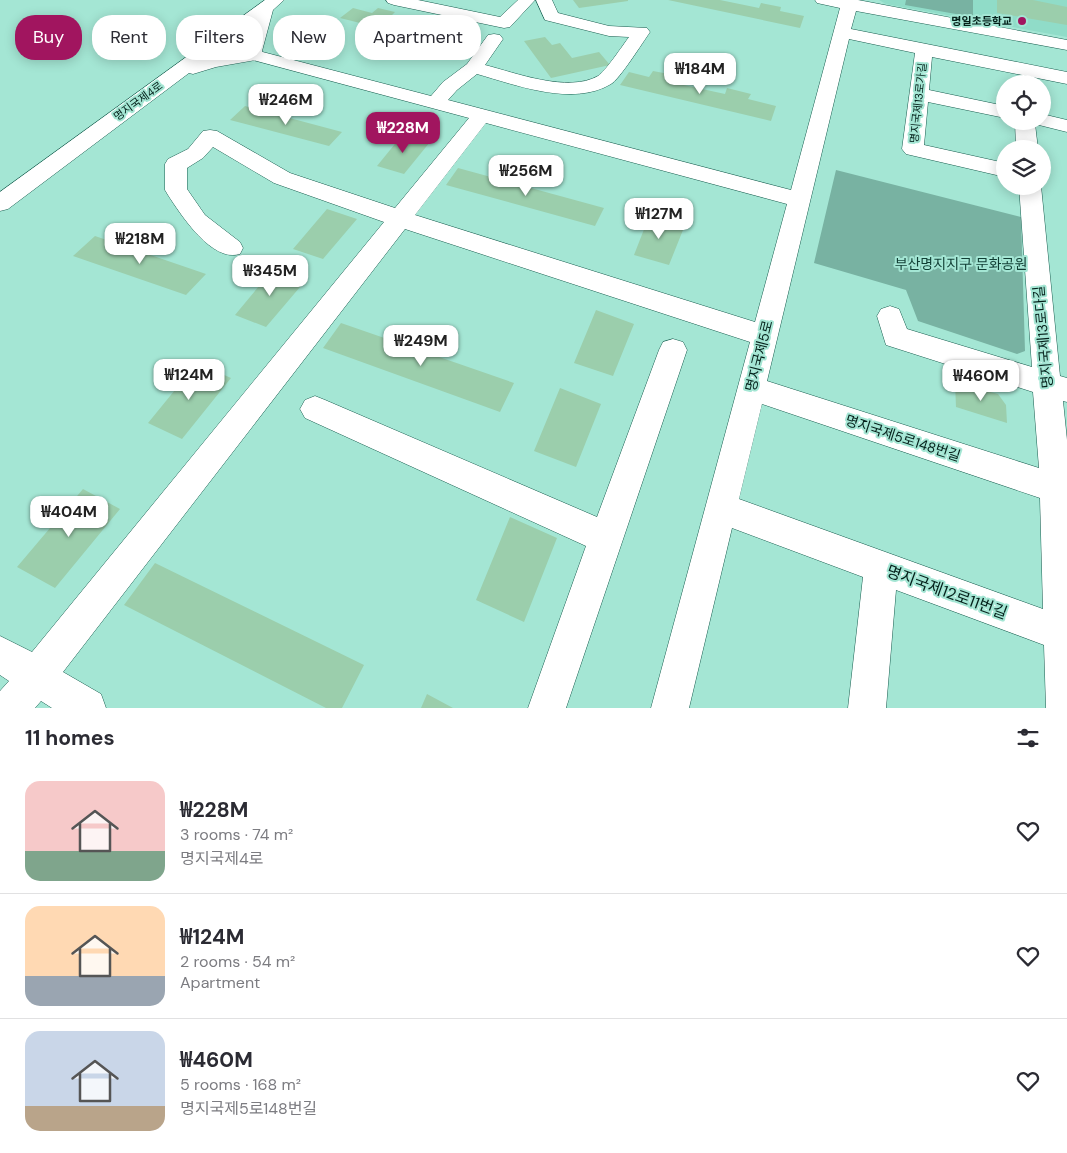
<!DOCTYPE html>
<html lang="en">
<head>
<meta charset="utf-8">
<style>
	body { margin:0; font-family:"DM Sans","Noto Sans KR",sans-serif; background:#f2f2f3; color:#2b2b33; height:100vh; display:flex; flex-direction:column; font-size:19px; white-space:nowrap }
	* { box-sizing:border-box; margin:0 }
	p { font-size:16px; color:#7c7c81 }
	.icon { flex:none; width:28px; height:28px; fill:none; stroke:currentColor; stroke-width:2; stroke-linecap:round; stroke-linejoin:round }
	.map { position:relative; height:708px; overflow:hidden }
	.panel { display:flex; flex-direction:column; background:#fff; flex:1 }
	.panel>* { flex:none }
	.banner { position:absolute; left:15px; top:15px; width:500px; height:45px; display:flex; gap:10px }
	.controls { position:absolute; left:996px; top:75px; display:grid; gap:10px }
	.controls a { display:grid; place-items:center; width:55px; height:55px; border-radius:50%; background:#fff; box-shadow:0 2px 12px #0003; font-size:25px }
	.price { position:absolute; translate:-50% -42px; padding:0 11px; border-radius:10px; background:#fff; color:#222; font-size:16px; line-height:32px; filter:drop-shadow(0 1px 2px #0008) }
	.price::after { content:''; position:absolute; left:50%; top:30px; width:15px; height:11px; margin-left:-8px; background:inherit; clip-path:polygon(0 0,100% 0,50% 100%) }
	.price.on { background:#a1155f; color:#fff }
	ul { padding:0; list-style:none }
	li { display:flex; align-items:center; gap:15px; height:125px; padding:0 25px }
	li+li { border-top:1px solid #e1e1e2 }
	li span { display:grid; place-items:center; flex:none; width:140px; height:100px; border-radius:15px; color:#555 }
	li>.icon { margin-inline-start:auto }
	span .icon { width:60px; height:60px; fill:#fffc; stroke-width:1 }
	li b { font-size:21px }
	h2 { display:flex; justify-content:space-between; align-items:center; height:60px; padding:0 25px; font-size:21px }
	.chip { padding:0 18px; border-radius:20px; background:#fff; box-shadow:0 2px 12px #0003; font-size:18px; line-height:45px }
	.chip.on { background:#a1155f; color:#fff }
	.map>svg:first-child { display:block }
	.built { fill:#90dcc8 }
	.green { fill:#78b2a2 }
	.building { fill:#9bceac }
	.lines { fill:none; stroke-linecap:round; stroke-linejoin:round }
	.minor-casing { stroke:#185d4f; stroke-width:1 }
	.major-casing { stroke:#185d4f; stroke-width:1 }
	.minor { fill:#fff; fill-rule:evenodd }
	.major { fill:#fff; fill-rule:evenodd }
	.poi-dot { fill:#a1155f; stroke:#a4e6d4; stroke-width:2 }
	.labels { text-anchor:middle; dominant-baseline:central; stroke-width:4; stroke-linejoin:round; paint-order:stroke }
	.far-poi-label { font-size:11px; font-weight:bold; fill:#04201a; stroke:#a4e6d4; text-anchor:end }
	.far-street-label { font-size:11px; fill:#04201a; stroke:#a4e6d4 }
	.park-label { font-size:14px; fill:#113e34; stroke:#a4e6d4 }
	.street-label { font-size:14px; fill:#04201a; stroke:#a4e6d4 }
	.near-street-label { font-size:16px; fill:#04201a; stroke:#a4e6d4 }
</style>
</head>
<body>
<div class="map">
<svg width="1067" height="708" viewBox="0 0 1067 708">
	<rect width="100%" height="100%" fill="#a4e6d4"/>
	<path class="built" d="M 879,0 L 1067,0 L 1067,37 L 886,4 Z"/>
	<path class="green" d="M 906,0 L 973,0 L 973,17 L 905,5 Z
		M 836,170 L 1021,217 L 1025,351 L 1017,354 L 918,321 L 906,290 L 814,263 Z"/>
	<path class="building" d="M 573,0 L 628,0 L 628,1 L 579,8 Z
		M 668,0 L 720,0 L 759,8 L 761,3 L 781,7 L 780,11 L 804,16 L 800,28 Z
		M 997,0 L 1033,0 L 1067,7 L 1067,25 L 997,13 Z
		M 353,8 L 372,13 L 378,8 L 395,12 L 390,17 L 432,27 L 437,22 L 455,27 L 451,31 L 475,37 L 464,49 L 340,18 Z
		M 545,37 L 552,45 L 560,43 L 572,58 L 599,52 L 610,65 L 551,78 L 524,41 Z
		M 653,71 L 674,75 L 670,82 L 725,94 L 727,88 L 751,94 L 748,99 L 776,106 L 771,121 L 620,85 L 629,72 L 649,77 Z
		M 245,106 L 342,132 L 329,146 L 230,120 Z
		M 403,134 L 430,142 L 404,174 L 377,166 Z
		M 458,168 L 604,208 L 595,226 L 446,185 Z
		M 327,209 L 357,219 L 323,259 L 293,249 Z
		M 650,214 L 685,225 L 669,265 L 634,255 Z
		M 95,236 L 206,274 L 186,295 L 73,256 Z
		M 274,268 L 306,280 L 266,327 L 235,315 Z
		M 596,310 L 634,324 L 613,376 L 574,363 Z
		M 341,323 L 514,383 L 500,412 L 323,348 Z
		M 197,363 L 231,378 L 182,439 L 148,423 Z
		M 955,382 L 998,394 L 1006,405 L 1007,423 L 956,407 Z
		M 560,388 L 601,404 L 576,467 L 534,451 Z
		M 83,489 L 120,509 L 55,588 L 17,567 Z
		M 510,517 L 557,538 L 524,622 L 476,600 Z
		M 155,563 L 364,665 L 342,708 L 326,708 L 124,605 Z
		M 427,694 L 453,708 L 421,708 Z"/>
	<g class="lines">
		<g class="minor-casing">
			<path id="minor" d="M 386,0 L 418,0 L 500,17 L 518,0 L 535,0 L 510,27 L 504,28 L 394,5 L 388,3 Z
				M 536,0 L 552,0 L 558,13 L 609,26 L 647,28 L 650,32 C 643,42 619,80 611,84 C 573,107 516,85 477,74 L 457,90 L 448,100 L 791,190 L 840,8 L 817,3 L 815,0 L 858,0 L 1067,40 L 1067,50 L 856,11 L 851,29 L 1067,72 L 1067,84 L 932,57 L 929,90 L 1005,106 L 1005,118 L 928,102 L 924,145 L 1005,163 L 1005,177 L 906,154 L 902,149 L 915,53 L 849,39 L 767,381 L 1039,468 L 1033,392 L 886,345 L 877,316 L 881,309 L 890,306 L 899,309 L 907,329 L 1032,367 L 1019,186 L 1041,186 L 1060,376 L 1067,378 L 1067,402 L 1063,401 L 1067,440 L 1067,708 L 1046,708 L 1044,645 L 896,590 L 886,708 L 848,708 L 863,577 L 732,528 L 689,708 L 651,708 L 750,342 L 405,229 L 63,672 L 101,694 L 106,708 L 52,708 L 41,701 L 35,708 L 0,708 L 0,691 L 9,681 L 0,675 L 0,636 L 32,652 L 384,222 L 274,183 L 213,147 L 203,158 L 187,168 L 187,189 L 205,215 L 240,242 L 243,248 L 240,254 C 212,263 181,215 168,195 L 165,190 L 165,164 L 168,159 L 188,149 L 203,131 L 210,130 L 217,131 L 290,173 L 395,208 L 469,118 L 249,59 L 246,55 L 249,51 L 255,50 L 431,96 L 443,82 L 467,64 L 488,35 L 494,34 L 500,35 L 503,39 L 485,65 C 516,73 568,93 598,76 C 605,72 623,45 629,37 L 609,36 L 545,20 ZM 486,123 L 787,204 L 755,322 L 415,215 ZM 762,404 L 1040,498 L 1043,609 L 739,499 Z
				M 1042,114 L 1067,120 L 1067,132 L 1035,124 L 1038,149 L 1016,149 L 1015,121 L 1042,121 Z
				M 673,339 L 683,342 L 687,350 L 566,708 L 528,708 L 586,546 L 305,418 L 300,409 L 305,400 L 315,396 L 325,400 L 597,517 L 659,350 L 663,342 Z"/>
		</g>
		<g class="major-casing">
			<path id="major" d="M 265,0 L 284,0 L 273,10 L 262,51 L 264,55 L 261,59 L 216,67 L 193,74 L 189,73 L 8,209 L 0,211 L 0,192 ZM 251,26 L 244,51 L 210,57 Z"/>
		</g>
		<use href="#minor" class="minor"/>
		<use href="#major" class="major"/>
	</g>
	<circle class="poi-dot" cx="1022" cy="21" r="5"/>
	<g class="labels">
		<g class="far-poi-label">
			<text x="1012" y="21">명일초등학교</text>
		</g>
		<g class="far-street-label">
			<text transform="translate(138 101) rotate(-36)">명지국제4로</text>
			<text transform="translate(918 103) rotate(-84)">명지국제13로가길</text>
		</g>
		<g class="park-label">
			<text x="961" y="264">부산명지지구 문화공원</text>
		</g>
		<g class="street-label">
			<text transform="translate(1043 337) rotate(-95)">명지국제13로다길</text>
			<text transform="translate(759 356) rotate(-76)">명지국제5로</text>
			<text transform="translate(903 438) rotate(18)">명지국제5로148번길</text>
		</g>
		<g class="near-street-label">
			<text transform="translate(947 592) rotate(20)">명지국제12로11번길</text>
		</g>
	</g>
</svg>
<div class="controls">
<a><svg class="icon" aria-label="locate" viewBox="0 0 24 24"><circle cx="12" cy="12" r="6"/><path d="M12 2v4M12 18v4M2 12h4M18 12h4"/></svg></a>
<a><svg class="icon" aria-label="layers" viewBox="0 0 24 24"><path d="M12 4l9 5-9 5-9-5zM3 14l9 5 9-5"/></svg></a>
</div>
<b class="price" style="left:700px;top:95px">₩184M</b>
<b class="price" style="left:286px;top:126px">₩246M</b>
<b class="price on" style="left:403px;top:154px">₩228M</b>
<b class="price" style="left:526px;top:197px">₩256M</b>
<b class="price" style="left:659px;top:240px">₩127M</b>
<b class="price" style="left:140px;top:265px">₩218M</b>
<b class="price" style="left:270px;top:297px">₩345M</b>
<b class="price" style="left:421px;top:367px">₩249M</b>
<b class="price" style="left:189px;top:401px">₩124M</b>
<b class="price" style="left:981px;top:402px">₩460M</b>
<b class="price" style="left:69px;top:538px">₩404M</b>
<div class="banner">
<a class="chip on">Buy</a>
<a class="chip">Rent</a>
<a class="chip">Filters</a>
<a class="chip">New</a>
<a class="chip">Apartment</a>
</div>
</div>
<section class="panel">
<h2>11 homes<svg class="icon" aria-label="filters" viewBox="0 0 24 24"><path d="M4 7h16M4 17h16"/><circle cx="9" cy="7" r="2"/><circle cx="15" cy="17" r="2"/></svg></h2>
<ul>
<li><span style="background:linear-gradient(#f6c9c9 70%,#7fa58c 0)"><svg class="icon" aria-label="home" viewBox="0 0 24 24"><path d="M3 11l9-7 9 7M6 9v11h12V9"/></svg></span><div><b>₩228M</b><p>3 rooms · 74 m²</p><p>명지국제4로</p></div><svg class="icon" aria-label="heart" viewBox="0 0 24 24"><path d="M12 20l-8-8c-3-5 5-10 8-4 3-6 11-1 8 4z"/></svg></li>
<li><span style="background:linear-gradient(#ffd9b3 70%,#9aa5b1 0)"><svg class="icon" aria-label="home" viewBox="0 0 24 24"><path d="M3 11l9-7 9 7M6 9v11h12V9"/></svg></span><div><b>₩124M</b><p>2 rooms · 54 m²</p><p>Apartment</p></div><svg class="icon" aria-label="heart" viewBox="0 0 24 24"><path d="M12 20l-8-8c-3-5 5-10 8-4 3-6 11-1 8 4z"/></svg></li>
<li><span style="background:linear-gradient(#c9d6e8 75%,#b9a48a 0)"><svg class="icon" aria-label="home" viewBox="0 0 24 24"><path d="M3 11l9-7 9 7M6 9v11h12V9"/></svg></span><div><b>₩460M</b><p>5 rooms · 168 m²</p><p>명지국제5로148번길</p></div><svg class="icon" aria-label="heart" viewBox="0 0 24 24"><path d="M12 20l-8-8c-3-5 5-10 8-4 3-6 11-1 8 4z"/></svg></li>
</ul>
</section>
</body>
</html>
